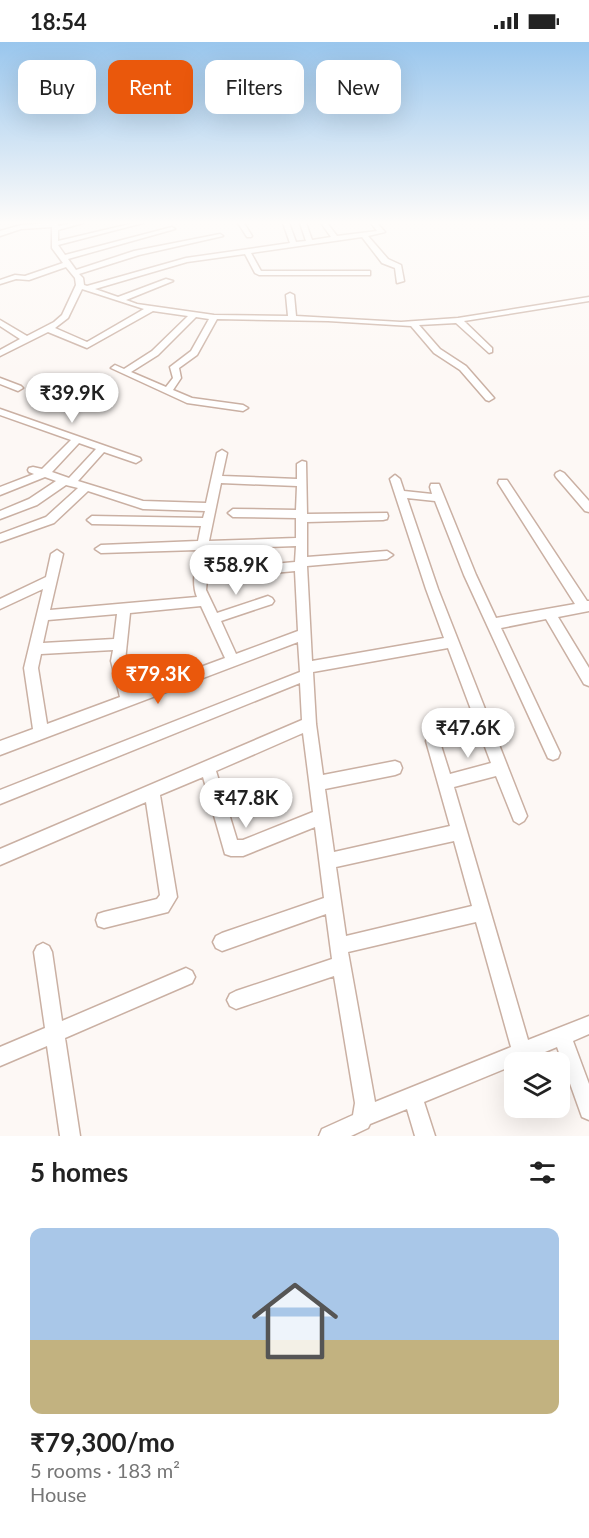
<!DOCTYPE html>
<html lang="en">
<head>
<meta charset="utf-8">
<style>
	body { margin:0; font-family:Lato,sans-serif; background:#f2f2f2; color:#222; height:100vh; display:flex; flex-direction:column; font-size:22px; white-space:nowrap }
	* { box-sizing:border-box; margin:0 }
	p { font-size:20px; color:#767676 }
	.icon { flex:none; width:33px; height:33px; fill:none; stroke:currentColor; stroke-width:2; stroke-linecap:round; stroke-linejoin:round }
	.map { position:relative; height:1094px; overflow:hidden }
	.drawer { display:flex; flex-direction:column; background:#fff; flex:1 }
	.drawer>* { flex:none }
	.hud { position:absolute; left:18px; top:18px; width:554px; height:54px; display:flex; gap:12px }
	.tools { position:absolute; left:504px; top:1010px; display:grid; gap:12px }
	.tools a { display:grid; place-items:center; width:66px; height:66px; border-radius:12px; background:#fff; box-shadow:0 6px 24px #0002; font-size:30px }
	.price { position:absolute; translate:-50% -51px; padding:0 14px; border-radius:21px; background:#fff; color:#222; font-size:20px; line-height:39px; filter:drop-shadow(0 2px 3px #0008) }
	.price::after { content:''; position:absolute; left:50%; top:36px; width:18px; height:14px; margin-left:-9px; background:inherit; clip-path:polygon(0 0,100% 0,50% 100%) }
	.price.selected { background:#ea580c; color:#fff }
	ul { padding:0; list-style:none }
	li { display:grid; align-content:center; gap:12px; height:318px; padding:0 30px }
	li span { display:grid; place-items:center; height:186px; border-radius:12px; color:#555 }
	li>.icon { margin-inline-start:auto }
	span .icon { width:108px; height:108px; fill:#fffc; stroke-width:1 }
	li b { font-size:26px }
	h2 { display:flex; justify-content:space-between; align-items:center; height:72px; padding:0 30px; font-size:26px }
	.pill { padding:0 21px; border-radius:12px; background:#fff; box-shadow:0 6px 24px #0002; font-size:21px; line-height:54px }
	.pill.selected { background:#ea580c; color:#fff }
	.status { display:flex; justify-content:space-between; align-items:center; height:42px; padding:0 30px; background:#fff; direction:ltr }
	.status svg { height:16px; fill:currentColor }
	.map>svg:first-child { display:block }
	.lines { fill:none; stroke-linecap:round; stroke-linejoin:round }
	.street-casing { stroke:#cab0a3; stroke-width:3 }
	.street { fill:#fff; fill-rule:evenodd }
</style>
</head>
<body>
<div class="status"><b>18:54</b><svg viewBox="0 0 49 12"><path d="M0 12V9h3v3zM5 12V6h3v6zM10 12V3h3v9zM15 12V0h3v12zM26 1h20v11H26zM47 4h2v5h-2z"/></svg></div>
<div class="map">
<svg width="589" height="1094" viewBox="0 0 589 1094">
	<rect width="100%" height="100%" fill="#fdf8f5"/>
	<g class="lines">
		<g class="street-casing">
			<path id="street" d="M 52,181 L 58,181 L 58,184 L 73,181 L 83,181 L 58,188 L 58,199 L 134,181 L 143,181 L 58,203 L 65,213 L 172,185 L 175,187 L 68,217 L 76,228 L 134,209 L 220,192 L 223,194 L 139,213 L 79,232 L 83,236 L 84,243 L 87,244 L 186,216 L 290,201 L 283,181 L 289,181 L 296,200 L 306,199 L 300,181 L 306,181 L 312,198 L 331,195 L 321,181 L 327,181 L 337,194 L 377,189 L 371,181 L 377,181 L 385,190 L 368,194 L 388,217 L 401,223 L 404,239 L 397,241 L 395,226 L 382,221 L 362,195 L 251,211 L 261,229 L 370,229 L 370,233 L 259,233 L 255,231 L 245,212 L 187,220 L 95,247 L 118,255 L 166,237 L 173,239 L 126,258 L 137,262 L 214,273 L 288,274 L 286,253 L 290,251 L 294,253 L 296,274 L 401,280 L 458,276 L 589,255 L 589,259 L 464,279 L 492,306 L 492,310 L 489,311 L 456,281 L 419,283 L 440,307 L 466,324 L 494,356 L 489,359 L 486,358 L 460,328 L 434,311 L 411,284 L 328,279 L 217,277 L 197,313 L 179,326 L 181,336 L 173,348 L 192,356 L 243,363 L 248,366 L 243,369 L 187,361 L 111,326 L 115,323 L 124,327 L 152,309 L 188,274 L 153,269 L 87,306 L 48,290 L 0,314 L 0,308 L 20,297 L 0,284 L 0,278 L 27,294 L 54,280 L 62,273 L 76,243 L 75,236 L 66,225 L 29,238 L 16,237 L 0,242 L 0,238 L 15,233 L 25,234 L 63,221 L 52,206 L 52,185 L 21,187 L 0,194 L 0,189 L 21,183 ZM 82,247 L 144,267 L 87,300 L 55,286 L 68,276 ZM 196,275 L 209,277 L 191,309 L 170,325 L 173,336 L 166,345 L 131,330 L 158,313 Z
				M 238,181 L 244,181 L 252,194 L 251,195 L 247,195 Z
				M 0,336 L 21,344 L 23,346 L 18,349 L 0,342 Z
				M 0,367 L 140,416 L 141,418 L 136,421 L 104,410 L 78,439 L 143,459 L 206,461 L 217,411 L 222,408 L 227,411 L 222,434 L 297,437 L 297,422 L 302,419 L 306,420 L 307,472 L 387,471 L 388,474 L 387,477 L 383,478 L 307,480 L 307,515 L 387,509 L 393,513 L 387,517 L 307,524 L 312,619 L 444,596 L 426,547 L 390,437 L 395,433 L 400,437 L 404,449 L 432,452 L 430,445 L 431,442 L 439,442 L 476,533 L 496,576 L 575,562 L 498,441 L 499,438 L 507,438 L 587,559 L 589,559 L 589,569 L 558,575 L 589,626 L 589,644 L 584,642 L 546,577 L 501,586 L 560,711 L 558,716 L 553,718 L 548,716 L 464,533 L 435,459 L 407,456 L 438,547 L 527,774 L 524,779 L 519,782 L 514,779 L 496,734 L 454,745 L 528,998 L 589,974 L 589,992 L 573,999 L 589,1042 L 589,1078 L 582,1075 L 557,1005 L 521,1020 L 514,1020 L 514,1023 L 424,1060 L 435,1094 L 415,1094 L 407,1067 L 370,1082 L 368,1086 L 351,1094 L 319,1094 L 322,1087 L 353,1073 L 355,1061 L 334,934 L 236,967 L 230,964 L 227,958 L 230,952 L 236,949 L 332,917 L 326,872 L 222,909 L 216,906 L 213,900 L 216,894 L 222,891 L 324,856 L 315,785 L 243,814 L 231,814 L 225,812 L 203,735 L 160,753 L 177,855 L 168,870 L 104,886 L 98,884 L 96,878 L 98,872 L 104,870 L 157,857 L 160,853 L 146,760 L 0,823 L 0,807 L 302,678 L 300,641 L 0,762 L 0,748 L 300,630 L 298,600 L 0,713 L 0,699 L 33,687 L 24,626 L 43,547 L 0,567 L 0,557 L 46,535 L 51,512 L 57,508 L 63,512 L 50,568 L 197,555 C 191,541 196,523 197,508 L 101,511 L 95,507 L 101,503 L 198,499 L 201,484 L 92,482 L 87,478 L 92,474 L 203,476 L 205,469 L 143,467 L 88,449 L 54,481 L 0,500 L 0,492 L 46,475 L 78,446 L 66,443 L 37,463 L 0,477 L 0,469 L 29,457 L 56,439 L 45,435 L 0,453 L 0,445 L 34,432 L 29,430 L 28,428 L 29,426 L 33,425 L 42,427 L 71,398 L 0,373 ZM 79,401 L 96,407 L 69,436 L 52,430 ZM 221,441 L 297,444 L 296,468 L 233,467 L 228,471 L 233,475 L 296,476 L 296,496 L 209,499 ZM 296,504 L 295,520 L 207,528 L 209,507 ZM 295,529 L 298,589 L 236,612 L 221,579 L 272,562 L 274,559 L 272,556 L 268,554 L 217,571 L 206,548 L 207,537 ZM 201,564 L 225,616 L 133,650 L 125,619 L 130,571 ZM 117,572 L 114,597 L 43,601 L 48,578 ZM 448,606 L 491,721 L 450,732 L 438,694 L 433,692 L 428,694 L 426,699 L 450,784 L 334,810 L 325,747 L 395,733 L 400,731 L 402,726 L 400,721 L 395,719 L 323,733 L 316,682 L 313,630 ZM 113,608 L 111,619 L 120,655 L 47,682 L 38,626 L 41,612 ZM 303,691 L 313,770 L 243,798 L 237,798 L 216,729 ZM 454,799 L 472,864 L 346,894 L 336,825 ZM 476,880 L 511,1005 L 375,1060 L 348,910 Z
				M 560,429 L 564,431 L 589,459 L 589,470 L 585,469 L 556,435 L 555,433 L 556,431 Z
				M 43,901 L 49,904 L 52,910 L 62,979 L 186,926 L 192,929 L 195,935 L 192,941 L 65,996 L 80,1094 L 60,1094 L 47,1004 L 0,1024 L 0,1005 L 45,986 L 34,910 L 37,904 Z"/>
		</g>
		<use href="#street" class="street"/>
	</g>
	<linearGradient id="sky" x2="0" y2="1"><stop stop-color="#99c6ed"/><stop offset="0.54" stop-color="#fefcfa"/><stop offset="1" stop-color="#fefcfa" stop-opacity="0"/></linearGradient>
	<rect width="589" height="334" fill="url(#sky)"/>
</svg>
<div class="tools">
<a><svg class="icon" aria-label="layers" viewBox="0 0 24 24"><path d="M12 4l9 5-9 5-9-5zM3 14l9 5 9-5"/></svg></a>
</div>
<b class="price" style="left:72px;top:382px">₹39.9K</b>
<b class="price" style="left:236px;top:554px">₹58.9K</b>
<b class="price selected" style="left:158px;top:663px">₹79.3K</b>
<b class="price" style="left:468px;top:717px">₹47.6K</b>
<b class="price" style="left:246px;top:787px">₹47.8K</b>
<div class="hud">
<a class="pill">Buy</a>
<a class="pill selected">Rent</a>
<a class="pill">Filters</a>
<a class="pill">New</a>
</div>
</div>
<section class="drawer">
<h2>5 homes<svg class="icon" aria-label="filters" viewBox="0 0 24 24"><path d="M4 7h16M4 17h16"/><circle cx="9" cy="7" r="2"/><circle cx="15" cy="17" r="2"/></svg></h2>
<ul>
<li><span style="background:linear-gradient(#a9c7e8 60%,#c2b280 0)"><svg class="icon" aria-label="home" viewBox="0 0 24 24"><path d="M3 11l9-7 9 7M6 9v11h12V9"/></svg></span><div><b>₹79,300/mo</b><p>5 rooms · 183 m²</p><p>House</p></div></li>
</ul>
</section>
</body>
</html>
